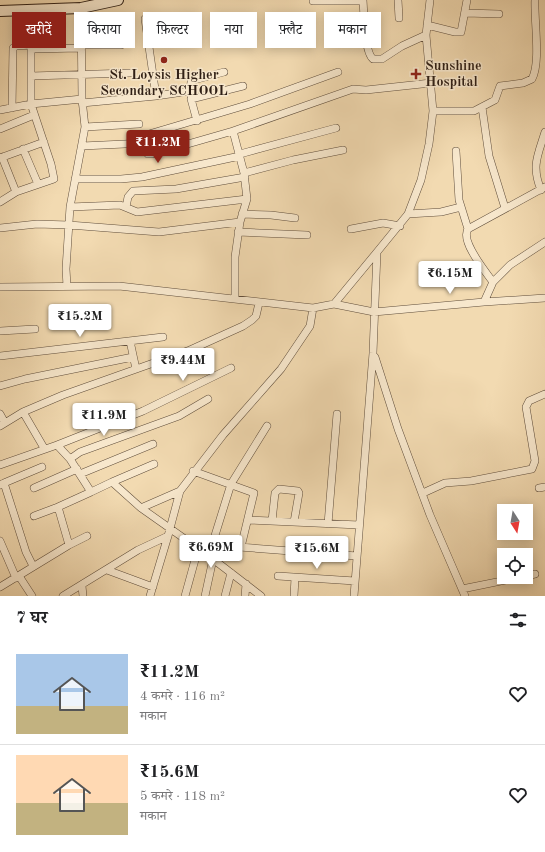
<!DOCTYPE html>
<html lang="hi">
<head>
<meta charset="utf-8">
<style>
	body { margin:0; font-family:"Old Standard TT","Noto Serif Devanagari",serif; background:#f6f6f6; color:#202124; height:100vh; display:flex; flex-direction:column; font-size:15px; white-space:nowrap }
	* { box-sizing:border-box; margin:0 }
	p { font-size:13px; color:#757577 }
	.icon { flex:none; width:22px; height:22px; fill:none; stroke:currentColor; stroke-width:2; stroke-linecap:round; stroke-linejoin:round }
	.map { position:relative; height:596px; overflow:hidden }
	.panel { display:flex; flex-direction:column; background:#fff; flex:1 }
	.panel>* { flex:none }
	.guide { position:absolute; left:12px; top:12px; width:521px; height:36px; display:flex; gap:8px }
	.needle { width:26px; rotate:169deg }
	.controls { position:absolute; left:497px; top:504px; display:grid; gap:8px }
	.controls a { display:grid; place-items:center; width:36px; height:36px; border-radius:0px; background:#fff; box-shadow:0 2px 10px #0003; font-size:20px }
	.price { position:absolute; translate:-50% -34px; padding:0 9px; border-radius:4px; background:#fff; color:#222; font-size:13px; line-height:26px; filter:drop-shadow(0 1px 2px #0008) }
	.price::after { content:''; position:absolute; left:50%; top:24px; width:12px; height:9px; margin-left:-6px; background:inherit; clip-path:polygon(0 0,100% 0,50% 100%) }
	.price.selected { background:#8f2418; color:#fff }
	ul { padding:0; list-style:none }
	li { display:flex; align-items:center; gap:12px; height:100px; padding:0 16px }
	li+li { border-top:1px solid #e0e0e0 }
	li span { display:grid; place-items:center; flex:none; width:112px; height:80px; border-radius:0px; color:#555 }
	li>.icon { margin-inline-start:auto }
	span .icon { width:48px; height:48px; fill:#fffc; stroke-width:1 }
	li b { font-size:17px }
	h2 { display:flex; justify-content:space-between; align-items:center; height:48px; padding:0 16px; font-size:17px }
	.tag { padding:0 14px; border-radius:0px; background:#fff; box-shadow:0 2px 10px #0003; font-size:14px; line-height:36px }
	.tag.selected { background:#8f2418; color:#fff }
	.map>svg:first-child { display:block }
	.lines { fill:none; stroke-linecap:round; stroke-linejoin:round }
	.street-casing { stroke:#604e3c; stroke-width:8 }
	.secondary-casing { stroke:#2f1f15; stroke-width:12 }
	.street { stroke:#f7e7cc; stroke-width:7 }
	.secondary { stroke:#f7e7cc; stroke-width:10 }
	.poi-dot { fill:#8f2418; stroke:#f7e7cc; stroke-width:1.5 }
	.labels { text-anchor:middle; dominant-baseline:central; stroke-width:3; stroke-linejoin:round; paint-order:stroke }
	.poi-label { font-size:14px; font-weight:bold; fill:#2f1f15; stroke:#f7e7cc; text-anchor:start }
</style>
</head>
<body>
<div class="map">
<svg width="545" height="596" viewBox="0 0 545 596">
	<rect width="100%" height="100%" fill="#f2dab1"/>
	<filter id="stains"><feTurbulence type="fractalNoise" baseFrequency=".005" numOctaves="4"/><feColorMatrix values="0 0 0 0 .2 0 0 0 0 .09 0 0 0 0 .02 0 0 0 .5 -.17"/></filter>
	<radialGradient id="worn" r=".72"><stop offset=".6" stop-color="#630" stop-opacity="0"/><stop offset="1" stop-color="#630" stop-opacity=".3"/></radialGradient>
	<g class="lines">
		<g class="street-casing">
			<path id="street" d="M 363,0 C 364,12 364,52 373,59 L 382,59 L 402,46 L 426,35
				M 398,0 L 399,18
				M 313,1 L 363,1
				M 466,13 L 499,14
				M 427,25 L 455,32 L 461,32 L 467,0
				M 81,45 L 121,45
				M 31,49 L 81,48
				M 31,76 L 130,73
				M 190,91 L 191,82 L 194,80 L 224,72
				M 156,96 L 190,91 L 191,95
				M 82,103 L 156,96 L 145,19
				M 482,107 L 489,156 L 505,208
				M 12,108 L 13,48 L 16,46 L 31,45
				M 0,110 L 31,104 L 82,99
				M 433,111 L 474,111 L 495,100 L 500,86 L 523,83 L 532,79 C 541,62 534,21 535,0
				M 197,121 L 191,99 L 243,86
				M 85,127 L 139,124
				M 0,129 L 34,115
				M 146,143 L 148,154 L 153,154 L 233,131
				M 82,146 L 146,143 L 149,134 L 250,104 L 338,72
				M 23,149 L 38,184
				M 456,151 L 459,200 L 468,229 L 545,187
				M 240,154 L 336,128
				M 2,157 L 16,192
				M 0,158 L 44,142
				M 244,173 L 293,160 L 343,150
				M 75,179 L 121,179 L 142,177 L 240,156
				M 541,190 C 531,166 538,155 545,132
				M 0,202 L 16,192 L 54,179 L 51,164 L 31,104 L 31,49 L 34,9
				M 70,207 L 120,205 L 137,212 L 247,199
				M 126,207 L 128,197 L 133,191 L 176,189 L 245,177
				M 242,214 L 271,215 L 295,218
				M 408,214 L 441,212 L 461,207
				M 0,228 L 37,224 L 69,225 L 159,232 L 240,222
				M 351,229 L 383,223 L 400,226
				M 468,229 C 460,241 485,271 493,282
				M 238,232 L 307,235
				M 377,252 L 408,214 L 421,180 L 429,144 L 433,111 L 426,35 L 430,0
				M 67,286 L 66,269 L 70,207 L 85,127 L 82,99 L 81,8
				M 0,287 L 119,286 L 313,308
				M 235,299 L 235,257 L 240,222 L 247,199 L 244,173 L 233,131 L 353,89 L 366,90 L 431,83
				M 484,302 L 545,298
				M 334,304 L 374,312 L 484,302 L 493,282 L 510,265 L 545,242
				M 0,331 L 35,329
				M 130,341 L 136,369
				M 0,356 L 163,337
				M 375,357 L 398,429 L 430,515 L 465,596
				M 0,386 L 25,379 L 133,357
				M 23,412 L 44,448
				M 0,414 L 5,423
				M 0,426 L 23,412 L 63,395 L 190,350 L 243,326 L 252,320 L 256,316 L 259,303
				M 57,445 L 143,411 L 231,368
				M 70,459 L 80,452 L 179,416 L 208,399
				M 0,465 L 57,445 L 70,459 L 91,492 L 112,482 L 141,508 L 180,491 L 223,435 L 281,369 L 310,326 L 313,308 L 334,304 L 377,252 L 373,353 L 354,596
				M 193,471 L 254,493 L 241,547
				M 80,474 L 153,444
				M 112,482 L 154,464
				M 4,483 L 42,467
				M 0,485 L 4,483 L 26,552 L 33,566
				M 34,488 L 77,469
				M 539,488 L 545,487
				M 423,493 L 445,483 L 471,481 L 532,469 L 535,461 L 526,407 L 529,401 L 545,394
				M 141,508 L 209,556 L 261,596
				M 34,516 L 58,507
				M 248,520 L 359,525
				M 272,521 L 275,493 L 279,489 L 298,491 L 299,493 L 294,522
				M 328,524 L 337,414
				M 0,541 L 16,578
				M 69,545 L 87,536
				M 212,545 L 231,484 L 267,426
				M 209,556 L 212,545 L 357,556
				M 107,570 L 153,587
				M 19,576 L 32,596
				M 278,576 L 355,581
				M 526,576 L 535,574
				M 82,586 L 83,596
				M 0,587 L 69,545 L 58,507 L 91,492
				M 462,589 L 521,577
				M 63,596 L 138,550 L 168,536 L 180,491
				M 150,596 L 168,536
				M 185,596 L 198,549
				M 205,596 L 213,559
				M 225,596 L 231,573
				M 245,596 L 246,584
				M 294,596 L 295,578"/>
		</g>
		<g class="secondary-casing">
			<path id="secondary" d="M 0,11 L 81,8 L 118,0"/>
		</g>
		<use href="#street" class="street"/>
		<use href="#secondary" class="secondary"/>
	</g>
	<g class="poi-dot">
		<circle cx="164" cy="60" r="4"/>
		<path d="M414 68h4v4h4v4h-4v4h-4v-4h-4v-4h4z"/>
	</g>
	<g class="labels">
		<g class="poi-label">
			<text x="425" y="66">Sunshine<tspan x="425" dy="16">Hospital</tspan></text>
			<text x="164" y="75" text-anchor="middle">St. Loysis Higher<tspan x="164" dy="16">Secondary SCHOOL</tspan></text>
		</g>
	</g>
	<rect width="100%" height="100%" filter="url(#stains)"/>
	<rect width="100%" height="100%" fill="url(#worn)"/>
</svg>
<div class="controls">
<a><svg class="needle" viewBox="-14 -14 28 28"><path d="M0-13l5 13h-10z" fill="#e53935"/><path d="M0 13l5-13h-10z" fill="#757577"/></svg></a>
<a><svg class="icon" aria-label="locate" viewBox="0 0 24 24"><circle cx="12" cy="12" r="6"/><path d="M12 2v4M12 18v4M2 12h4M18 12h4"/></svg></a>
</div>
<b class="price selected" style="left:158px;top:164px">₹11.2M</b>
<b class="price" style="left:450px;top:295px">₹6.15M</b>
<b class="price" style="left:80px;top:338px">₹15.2M</b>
<b class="price" style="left:183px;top:382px">₹9.44M</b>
<b class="price" style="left:104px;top:437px">₹11.9M</b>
<b class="price" style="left:211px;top:569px">₹6.69M</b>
<b class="price" style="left:317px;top:570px">₹15.6M</b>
<div class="guide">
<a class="tag selected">खरीदें</a>
<a class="tag">किराया</a>
<a class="tag">फ़िल्टर</a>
<a class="tag">नया</a>
<a class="tag">फ़्लैट</a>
<a class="tag">मकान</a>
</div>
</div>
<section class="panel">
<h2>7 घर<svg class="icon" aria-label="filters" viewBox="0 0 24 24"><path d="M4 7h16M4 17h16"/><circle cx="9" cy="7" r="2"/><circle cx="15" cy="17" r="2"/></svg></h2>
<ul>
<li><span style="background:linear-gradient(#a9c7e8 65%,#c2b280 0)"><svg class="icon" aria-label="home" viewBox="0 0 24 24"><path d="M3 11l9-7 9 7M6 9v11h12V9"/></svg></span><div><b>₹11.2M</b><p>4 कमरे · 116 m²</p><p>मकान</p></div><svg class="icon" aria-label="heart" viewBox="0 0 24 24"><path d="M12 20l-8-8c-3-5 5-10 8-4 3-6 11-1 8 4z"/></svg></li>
<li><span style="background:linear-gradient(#ffd9b3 60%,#c2b280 0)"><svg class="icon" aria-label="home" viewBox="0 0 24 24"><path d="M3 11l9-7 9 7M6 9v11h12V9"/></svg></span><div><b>₹15.6M</b><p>5 कमरे · 118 m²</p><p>मकान</p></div><svg class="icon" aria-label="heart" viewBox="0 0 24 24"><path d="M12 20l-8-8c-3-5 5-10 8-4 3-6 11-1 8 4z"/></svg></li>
</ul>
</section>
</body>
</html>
